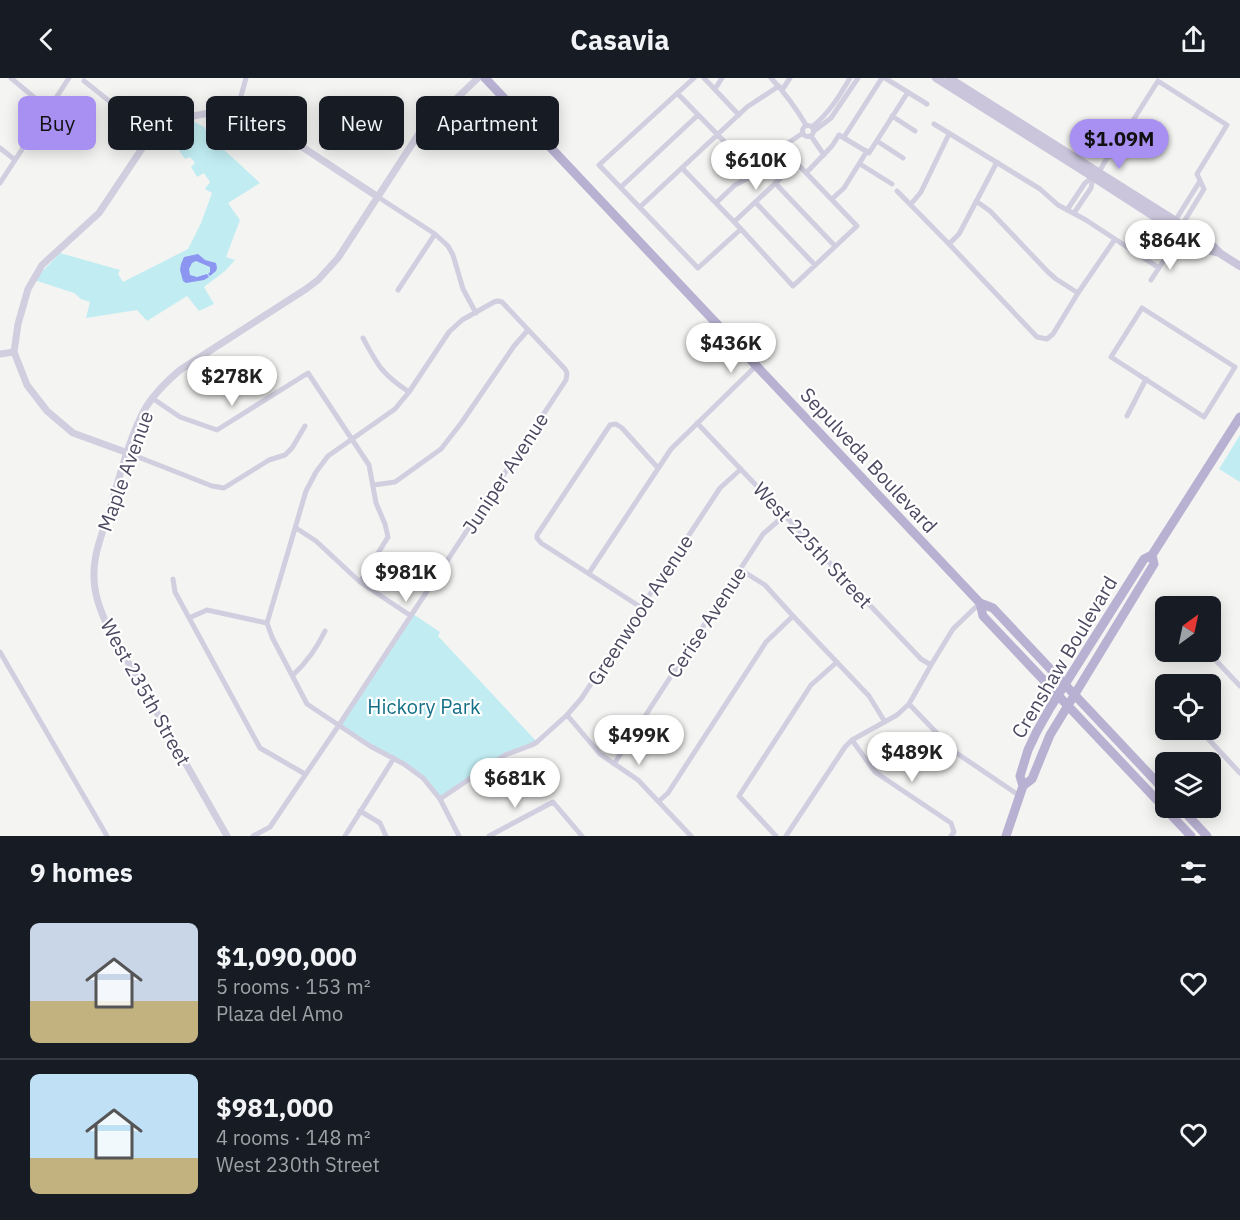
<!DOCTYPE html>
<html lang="en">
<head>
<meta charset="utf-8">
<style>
	body { margin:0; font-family:"IBM Plex Sans",sans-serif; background:#20242c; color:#f1f3f6; height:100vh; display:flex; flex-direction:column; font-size:22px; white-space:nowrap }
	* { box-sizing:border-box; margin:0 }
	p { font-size:20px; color:#9ea1a6 }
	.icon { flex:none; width:33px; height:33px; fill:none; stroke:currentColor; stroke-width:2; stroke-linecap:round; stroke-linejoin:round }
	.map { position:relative; height:758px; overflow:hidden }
	.drawer { display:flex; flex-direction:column; background:#171b24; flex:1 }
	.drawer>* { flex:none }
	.top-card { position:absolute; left:18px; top:18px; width:600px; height:54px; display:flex; gap:12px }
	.needle { width:39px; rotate:33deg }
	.tools { position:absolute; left:1155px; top:518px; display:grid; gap:12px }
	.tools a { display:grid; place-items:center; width:66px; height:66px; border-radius:9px; background:#171b24; box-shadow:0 3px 15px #0003; font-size:30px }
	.price { position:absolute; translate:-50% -51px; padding:0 14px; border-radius:21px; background:#fff; color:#222; font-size:20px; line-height:39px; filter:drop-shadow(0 2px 3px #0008) }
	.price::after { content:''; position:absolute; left:50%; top:36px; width:18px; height:14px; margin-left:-9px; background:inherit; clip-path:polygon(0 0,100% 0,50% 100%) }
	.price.selected { background:#a88ff2; color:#111 }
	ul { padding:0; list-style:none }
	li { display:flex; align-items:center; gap:18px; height:150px; padding:0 30px }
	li+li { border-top:2px solid #363941 }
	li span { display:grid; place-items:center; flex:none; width:168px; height:120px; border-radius:9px; color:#555 }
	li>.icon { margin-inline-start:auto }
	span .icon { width:72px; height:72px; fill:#fffc; stroke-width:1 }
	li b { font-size:26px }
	h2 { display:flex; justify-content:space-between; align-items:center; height:72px; padding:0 30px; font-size:26px }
	.pill { padding:0 21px; border-radius:9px; background:#171b24; box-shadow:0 3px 15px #0003; font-size:21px; line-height:54px }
	.pill.selected { background:#a88ff2; color:#111 }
	header { display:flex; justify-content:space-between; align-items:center; height:78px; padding:0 30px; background:#171b24; font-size:27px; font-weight:700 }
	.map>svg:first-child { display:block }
	.green { fill:#c1edf2 }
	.water { fill:#8c95f0 }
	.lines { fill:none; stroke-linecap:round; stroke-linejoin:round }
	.minor { stroke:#d1cedf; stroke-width:5 }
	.tertiary { stroke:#d1cedf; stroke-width:7 }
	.secondary { stroke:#cac5db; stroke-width:8 }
	.primary { stroke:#b8b1d1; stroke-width:9 }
	.labels { text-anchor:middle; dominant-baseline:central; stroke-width:4.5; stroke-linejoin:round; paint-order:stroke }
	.street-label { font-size:20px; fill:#4d4961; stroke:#fff }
	.park-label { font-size:20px; fill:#147087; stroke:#fff }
</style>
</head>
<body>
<header><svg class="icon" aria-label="back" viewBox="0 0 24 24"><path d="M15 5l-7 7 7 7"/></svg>Casavia<svg class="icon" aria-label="share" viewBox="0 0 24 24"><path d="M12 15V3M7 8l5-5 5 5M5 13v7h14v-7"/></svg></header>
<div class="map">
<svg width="1240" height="758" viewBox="0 0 1240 758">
	<rect width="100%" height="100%" fill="#f4f4f2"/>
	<path class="green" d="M 193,43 L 204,49 L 209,58 L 260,105 L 228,125 L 240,142 L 226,179 L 235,182 L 225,193 L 204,209 L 214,226 L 199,233 L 187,218 L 147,243 L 137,232 L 86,240 L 90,224 L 81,221 L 74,215 L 34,202 L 60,175 L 120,192 L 118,196 L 123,204 L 188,171 L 201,145 L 212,115 L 205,111 L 210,104 L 204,95 L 197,99 L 191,89 L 195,85 L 190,79 L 185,81 L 176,68 L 165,55 Z
		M 1240,357 L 1240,404 L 1219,391 Z
		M 413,536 L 440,554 L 438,558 L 537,664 L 518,671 L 440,720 L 423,699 L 340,647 Z"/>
	<path class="water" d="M 198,176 L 205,182 L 216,185 L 217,190 L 216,193 L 210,198 L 208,196 L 210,194 L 210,189 L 196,183 L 192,185 L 189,191 L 190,197 L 197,199 L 207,196 L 209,199 L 204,202 L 186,205 L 183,203 L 180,192 L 181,186 L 184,179 Z"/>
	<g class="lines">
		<path class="minor" d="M 11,0 L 48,31
			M 694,0 L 599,87 L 698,190 L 741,151
			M 704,0 L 739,37
			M 771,0 C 785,15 796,30 806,47
			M 885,0 L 927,26
			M 84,3 C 107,21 133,40 145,66
			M 715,11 L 722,0
			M 782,12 L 790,0
			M 677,15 L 751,91
			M 236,36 L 246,0
			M 892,38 L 915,53
			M 934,46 L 1040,111 L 1058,127 L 1086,142 L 1159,190
			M802.5 53a5.5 5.5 0 1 1 11 0a5.5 5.5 0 1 1-11 0Z
			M 812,49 C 829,35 839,19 850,0
			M 814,53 L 831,40 L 858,0
			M 811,58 L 824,77
			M 844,59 L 882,0
			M 877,63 L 903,80
			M 0,70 L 15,82
			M 860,86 L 892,106
			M 682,90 L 741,151 L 793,208 L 857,148 L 788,76
			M749 96a6 6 0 1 1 12 0a6 6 0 1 1-12 0Z
			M 759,91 L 785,67 L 803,55
			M 1099,94 L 1107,80 L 1111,77 L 1158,3 L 1227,47 L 1197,96 L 1204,111 L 1182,147
			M 806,95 L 832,68 L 839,57 L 869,75 L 908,14
			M 0,105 L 69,0
			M 775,105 L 835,168
			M 621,109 L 698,37
			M 897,113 L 949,166 L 1037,259 L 1047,261 L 1053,256 L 1078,215 L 1115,161
			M 378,119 L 435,156 L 448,168 L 453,177 L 463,211 L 476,235
			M 832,121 L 844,110 L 867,73
			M 976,123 L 990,133 L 1048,194 L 1056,201 L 1078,215
			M 755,124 L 815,187
			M 716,125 L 735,107 L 750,99
			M 911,126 L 921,114 L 949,56
			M 640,129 L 747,29 L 779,8
			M 1067,132 L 1085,105 L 1093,99
			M 1074,135 L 1091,110 L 1093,99
			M 1175,143 L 1200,103
			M 734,144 L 797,85
			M 949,166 L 959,156 L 997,84
			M 1151,202 L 1170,173
			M 398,212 L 435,156
			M 1142,230 L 1235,289 L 1204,339 L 1111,279 Z
			M 363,260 C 378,288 382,296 409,314
			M 152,320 L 180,339 L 217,352 L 308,295 L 369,387 L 376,425 L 385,446 L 388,459 L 360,504
			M 1127,338 L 1146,301
			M 697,345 L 921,581 L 931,587
			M 128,375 L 212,408 L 224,410 L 269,382 L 285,377 L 292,370 L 305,348
			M 374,407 L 395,404 L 441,371 L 462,344 L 514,268 L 528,252
			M 296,450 L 316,463 L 360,504 L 411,538
			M 741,492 L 765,507 L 793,538 L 869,618 L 885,644
			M 589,495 L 671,371 L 756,288
			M 173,501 L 175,514 L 260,670 L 305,696
			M 642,530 L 541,465 L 537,460 L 537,457 L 610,347 L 616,346 L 622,350 L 658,390
			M 189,540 L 207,532 L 267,545
			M 267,545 L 272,559 L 307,626 L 370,668 L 404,686 L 423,700 L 440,721 L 459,758
			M 1199,573 L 1209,575
			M 1207,573 L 1240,608
			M 0,574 L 107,758
			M 293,597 C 307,584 317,570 325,553
			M 909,626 L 955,674 L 1020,718
			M 567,637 L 600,676 L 638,702 L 691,758
			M 1199,651 L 1240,695
			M 852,662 L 875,694 L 951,745 L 954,754 L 951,758
			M 614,686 L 763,456 L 785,437
			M 440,721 L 505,677 L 532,667 L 537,664 L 567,637 L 581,621 L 720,410 L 741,391
			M 659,723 L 668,715 L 766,564 L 793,538
			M 360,733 L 380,745 L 386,758
			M 253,758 L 270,749 L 339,647 L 566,302 L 567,295 L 565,291 L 502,224 L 498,223 L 494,224 L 462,242 L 449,254 L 409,314 L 395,331 L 328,378 L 316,394 L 306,413 L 267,545
			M 345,758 L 394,680
			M 489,758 L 553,724 L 582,758
			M 776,758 L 739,718 L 811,607 L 837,584
			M 786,758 L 845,669 L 852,662 L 897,637 L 909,626 L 931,587 L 953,551 L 980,525"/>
		<path class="tertiary" d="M 0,276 L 14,274
			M 128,375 L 73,355 L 47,333 L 27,307 L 14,274 L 18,246 L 28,211 L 42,187 L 99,135 L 145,66 L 169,49 L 193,38 L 215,34 L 252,40 L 272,49 L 378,119
			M 227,758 L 107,547 C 100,532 94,516 94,499 C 93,475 104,451 111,428 C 120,397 130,357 146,329 C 155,315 167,303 180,292 L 306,211 L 318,202 L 338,180 L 418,57 L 478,0"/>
		<path class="secondary" d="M 936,0 L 1093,99 L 1204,171 L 1219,175
			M 949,0 L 1209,164 L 1221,176 L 1240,188"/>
		<path class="primary" d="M 485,0 L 980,525 L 993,530 L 1166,714
			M 980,525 L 983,538 L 1191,758
			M 1023,708 L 1020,698 L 1028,672 L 1037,653 L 1050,630 L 1144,481 L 1152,477 L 1240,339
			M 1180,729 L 1207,758
			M 1006,758 L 1023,708 L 1032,701 L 1050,657 L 1154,486 L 1152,477"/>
	</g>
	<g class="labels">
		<g class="street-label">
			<text transform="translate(869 382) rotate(47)">Sepulveda Boulevard</text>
			<text transform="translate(125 393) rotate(-70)">Maple Avenue</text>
			<text transform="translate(505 395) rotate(-57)">Juniper Avenue</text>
			<text transform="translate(813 467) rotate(47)">West 225th Street</text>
			<text transform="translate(640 532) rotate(-57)">Greenwood Avenue</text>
			<text transform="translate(706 544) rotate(-57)">Cerise Avenue</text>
			<text transform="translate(1064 579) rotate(-59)">Crenshaw Boulevard</text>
			<text transform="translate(146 614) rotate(61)">West 235th Street</text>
		</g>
		<g class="park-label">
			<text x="424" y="628">Hickory Park</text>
		</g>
	</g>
</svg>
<div class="tools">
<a><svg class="needle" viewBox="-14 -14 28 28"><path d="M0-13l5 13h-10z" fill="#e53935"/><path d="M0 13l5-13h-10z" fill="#9ea1a6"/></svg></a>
<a><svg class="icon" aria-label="locate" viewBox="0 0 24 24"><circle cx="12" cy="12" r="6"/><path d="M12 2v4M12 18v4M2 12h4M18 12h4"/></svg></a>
<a><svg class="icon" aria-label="layers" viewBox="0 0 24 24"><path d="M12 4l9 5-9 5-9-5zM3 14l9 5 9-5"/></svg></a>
</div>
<b class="price selected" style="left:1119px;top:92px">$1.09M</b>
<b class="price" style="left:756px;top:113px">$610K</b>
<b class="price" style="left:1170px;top:193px">$864K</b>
<b class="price" style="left:731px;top:296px">$436K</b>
<b class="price" style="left:232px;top:329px">$278K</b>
<b class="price" style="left:406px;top:525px">$981K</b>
<b class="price" style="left:639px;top:688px">$499K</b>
<b class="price" style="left:912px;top:705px">$489K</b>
<b class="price" style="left:515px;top:731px">$681K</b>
<div class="top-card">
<a class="pill selected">Buy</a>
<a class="pill">Rent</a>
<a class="pill">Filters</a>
<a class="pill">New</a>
<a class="pill">Apartment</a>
</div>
</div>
<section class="drawer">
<h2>9 homes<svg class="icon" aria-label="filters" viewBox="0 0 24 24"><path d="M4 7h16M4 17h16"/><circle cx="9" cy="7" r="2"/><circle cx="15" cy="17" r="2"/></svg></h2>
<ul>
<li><span style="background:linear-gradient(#c9d6e8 65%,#c2b280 0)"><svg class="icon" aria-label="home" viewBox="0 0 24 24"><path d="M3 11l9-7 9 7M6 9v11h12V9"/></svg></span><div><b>$1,090,000</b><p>5 rooms · 153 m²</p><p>Plaza del Amo</p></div><svg class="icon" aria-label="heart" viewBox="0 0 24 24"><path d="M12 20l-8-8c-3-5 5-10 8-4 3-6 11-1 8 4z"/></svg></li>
<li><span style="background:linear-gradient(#bfe0f5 70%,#c2b280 0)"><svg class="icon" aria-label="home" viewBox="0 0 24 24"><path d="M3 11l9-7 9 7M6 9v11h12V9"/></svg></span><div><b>$981,000</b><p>4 rooms · 148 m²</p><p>West 230th Street</p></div><svg class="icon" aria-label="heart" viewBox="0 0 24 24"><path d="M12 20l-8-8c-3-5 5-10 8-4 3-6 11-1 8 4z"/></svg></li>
</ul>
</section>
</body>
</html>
